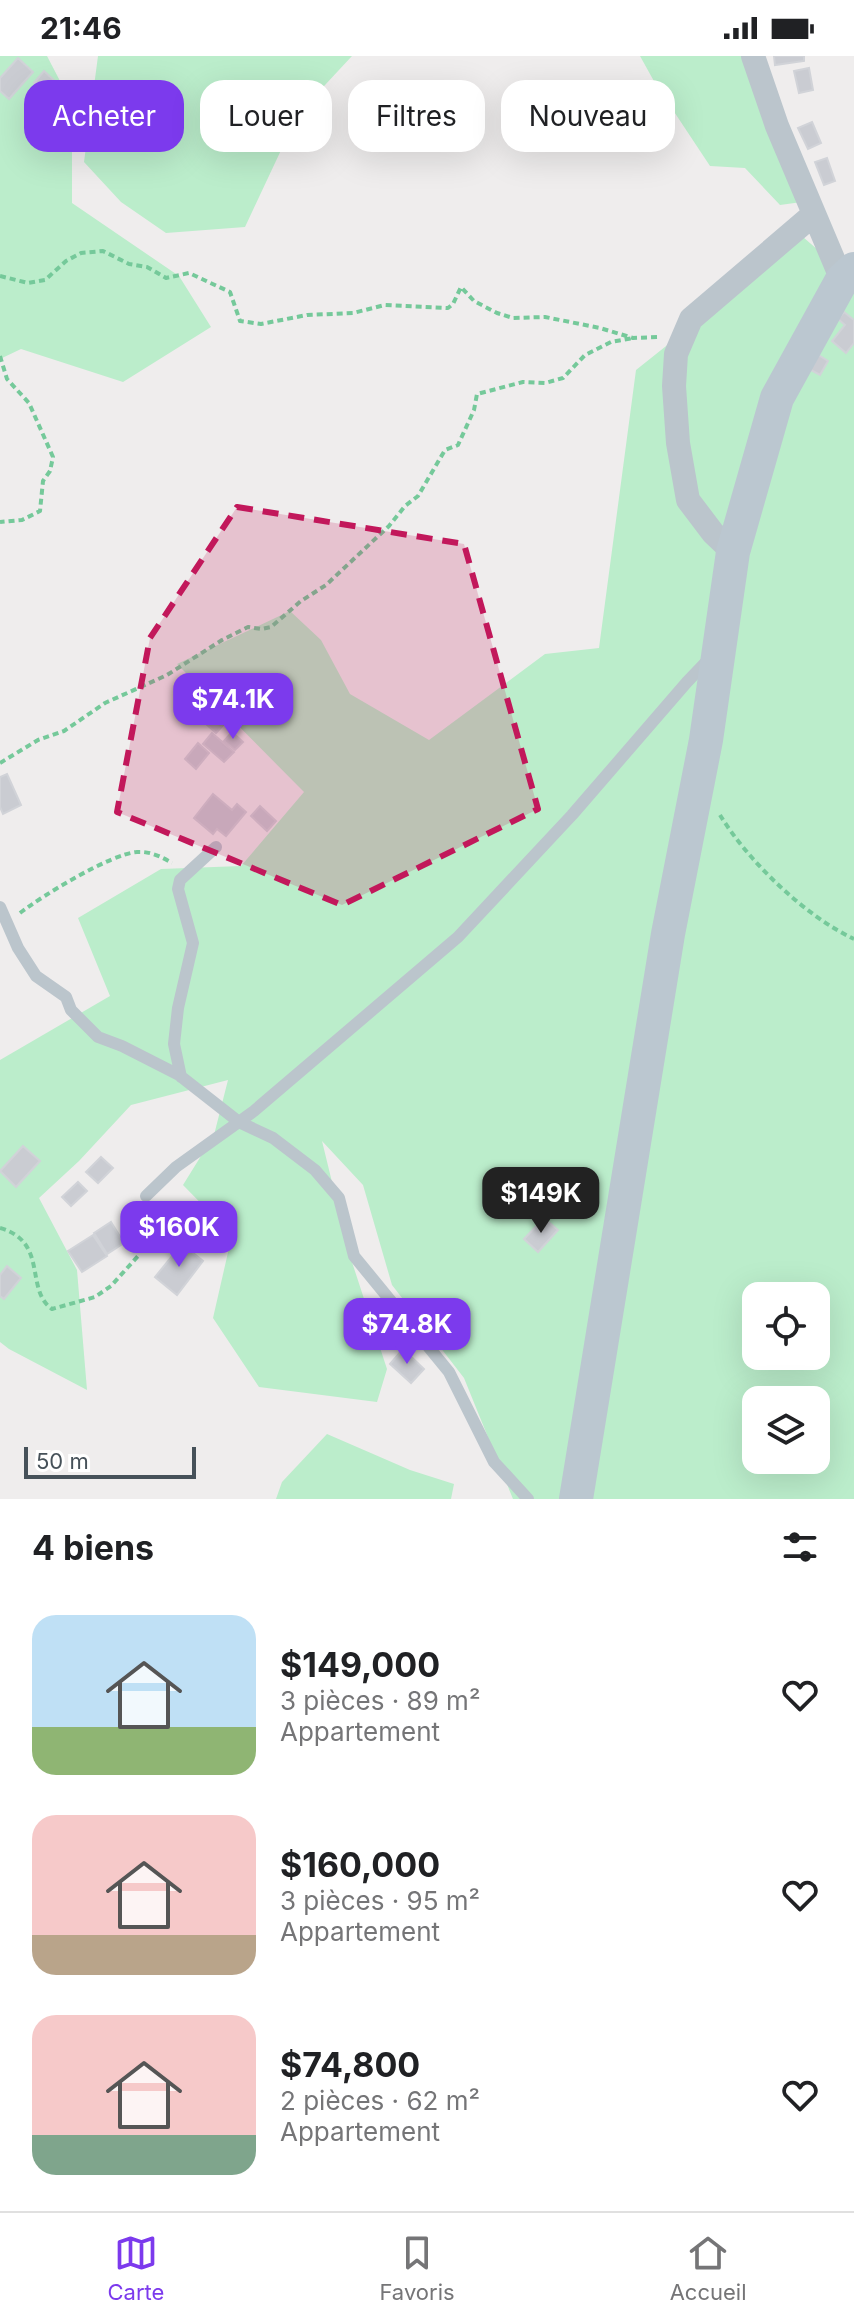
<!DOCTYPE html>
<html lang="fr">
<head>
<meta charset="utf-8">
<style>
	body { margin:0; font-family:Inter,sans-serif; background:#f2f2f2; color:#202124; height:100vh; display:flex; flex-direction:column; font-size:30px; white-space:nowrap }
	* { box-sizing:border-box; margin:0 }
	p { font-size:26px; color:#757577 }
	.icon { flex:none; width:44px; height:44px; fill:none; stroke:currentColor; stroke-width:2; stroke-linecap:round; stroke-linejoin:round }
	.map { position:relative; height:1443px; overflow:hidden }
	.panel { display:flex; flex-direction:column; background:#fff; flex:1 }
	.panel>* { flex:none }
	.guide { position:absolute; left:24px; top:24px; width:806px; height:72px; display:flex; gap:16px }
	.buttons { position:absolute; left:742px; top:1226px; display:grid; gap:16px }
	.buttons a { display:grid; place-items:center; width:88px; height:88px; border-radius:16px; background:#fff; box-shadow:0 8px 32px #0002; font-size:40px }
	.scale { position:absolute; left:24px; bottom:20px; width:172px; box-sizing:border-box; padding-left:8px; border:4px solid #465159; border-top:0; font-size:22px; line-height:28px; white-space:nowrap; color:#465159; -webkit-text-stroke:6px #fff; paint-order:stroke }
	.price { position:absolute; translate:-50% -68px; padding:0 18px; border-radius:16px; background:#7c3aed; color:#fff; font-size:26px; line-height:52px; filter:drop-shadow(0 2px 4px #0008) }
	.price::after { content:''; position:absolute; left:50%; top:48px; width:24px; height:18px; margin-left:-12px; background:inherit; clip-path:polygon(0 0,100% 0,50% 100%) }
	.price.on { background:#222; color:#fff }
	ul { padding:0; list-style:none }
	li { display:flex; align-items:center; gap:24px; height:200px; padding:0 32px }
	li span { display:grid; place-items:center; flex:none; width:224px; height:160px; border-radius:24px; color:#555 }
	li>.icon { margin-inline-start:auto }
	span .icon { width:96px; height:96px; fill:#fffc; stroke-width:1 }
	li b { font-size:34px }
	h2 { display:flex; justify-content:space-between; align-items:center; height:96px; padding:0 32px; font-size:34px }
	.pill { padding:0 28px; border-radius:24px; background:#fff; box-shadow:0 8px 32px #0002; font-size:28px; line-height:72px }
	.pill.on { background:#7c3aed; color:#fff }
	.status { display:flex; justify-content:space-between; align-items:center; height:56px; padding:0 40px; background:#fff; direction:ltr }
	.status svg { height:22px; fill:currentColor }
	.menu { display:flex; justify-content:space-around; align-items:center; height:112px; border-top:2px solid #e0e0e0; background:#fff; font-size:22px; color:#757577 }
	.menu a { display:grid; justify-items:center; gap:4px }
	.menu .on { color:#7c3aed }
	.map>svg:first-child { display:block }
	.green { fill:#bbedcb; fill-rule:evenodd }
	.building { fill:#caccd2; stroke:#d1d3d8; stroke-width:2 }
	.lines { fill:none; stroke-linecap:round; stroke-linejoin:round }
	.path { stroke:#75c99a; stroke-width:4; stroke-dasharray:6 4; stroke-linecap:butt }
	.lane { stroke:#bbc5cc; stroke-width:12 }
	.street { stroke:#bbc5cc; stroke-width:24 }
	.secondary { stroke:#bbc7d0; stroke-width:34 }
	.marked { fill:#c2185b; fill-opacity:0.2; stroke:#c2185b; stroke-width:6; stroke-dasharray:16 10; stroke-linejoin:round }
</style>
</head>
<body>
<div class="status"><b>21:46</b><svg viewBox="0 0 49 12"><path d="M0 12V9h3v3zM5 12V6h3v6zM10 12V3h3v9zM15 12V0h3v12zM26 1h20v11H26zM47 4h2v5h-2z"/></svg></div>
<div class="map">
<svg width="854" height="1443" viewBox="0 0 854 1443">
	<rect width="100%" height="100%" fill="#efeded"/>
	<path class="green" d="M 0,0 L 47,0 L 72,48 L 72,147 L 179,220 L 211,271 L 123,326 L 21,293 L 0,303 Z
		M 98,0 L 352,0 L 298,58 L 245,171 L 166,177 L 121,146 L 84,106 Z
		M 640,0 L 763,0 L 809,145 L 780,149 L 745,112 L 710,110 L 655,27 Z
		M 803,181 L 826,201 L 854,198 L 854,1443 L 513,1443 L 464,1322 L 392,1229 L 363,1129 L 322,1085 L 350,1200 L 387,1313 L 377,1346 L 259,1331 L 213,1262 L 232,1179 L 183,1129 L 214,1079 L 228,1024 L 131,1049 L 79,1105 L 39,1142 L 77,1214 L 87,1334 L 9,1293 L 0,1286 L 0,1004 L 110,940 L 78,862 L 161,813 L 241,810 L 304,736 L 177,608 L 290,555 L 321,584 L 350,638 L 429,684 L 545,598 L 599,592 L 636,314 ZM 756,1240 L 816,1240 L 816,1300 L 756,1300 ZM 756,1344 L 816,1344 L 816,1404 L 756,1404 Z
		M 327,1378 L 410,1414 L 454,1428 L 451,1443 L 276,1443 L 282,1426 Z"/>
	<path class="building" d="M 774,0 L 804,0 L 804,5 L 775,9 Z
		M 18,2 L 33,16 L 9,43 L 0,35 L 0,22 Z
		M 809,12 L 813,34 L 799,37 L 794,15 Z
		M 44,15 L 57,27 L 47,38 L 34,27 Z
		M 812,66 L 821,87 L 808,93 L 798,72 Z
		M 827,102 L 835,125 L 824,129 L 815,106 Z
		M 844,256 L 854,264 L 854,287 L 846,297 L 832,285 L 845,269 L 838,263 Z
		M 817,298 L 828,305 L 820,319 L 809,313 Z
		M 191,634 L 226,666 L 216,677 L 181,645 Z
		M 232,676 L 243,686 L 235,694 L 224,685 Z
		M 212,677 L 234,696 L 224,706 L 203,688 Z
		M 198,687 L 209,697 L 196,713 L 185,703 Z
		M 7,718 L 21,749 L 3,758 L 0,751 L 0,721 Z
		M 213,738 L 232,754 L 237,748 L 246,756 L 226,780 L 217,773 L 213,778 L 194,762 Z
		M 260,750 L 276,765 L 267,775 L 251,760 Z
		M 23,1090 L 40,1105 L 16,1131 L 0,1115 Z
		M 101,1101 L 113,1112 L 98,1127 L 86,1116 Z
		M 78,1126 L 87,1135 L 71,1150 L 62,1141 Z
		M 544,1162 L 558,1174 L 538,1196 L 524,1183 Z
		M 111,1166 L 124,1187 L 107,1198 L 94,1177 Z
		M 93,1179 L 107,1200 L 82,1216 L 68,1195 Z
		M 182,1188 L 203,1205 L 177,1239 L 155,1221 Z
		M 7,1210 L 21,1222 L 4,1243 L 0,1240 L 0,1219 Z
		M 403,1293 L 424,1313 L 411,1327 L 390,1308 Z"/>
	<g class="lines">
		<path class="path" d="M 0,220 L 28,227 L 45,224 L 66,205 L 81,197 L 103,195 L 129,208 L 147,211 L 166,222 L 189,217 L 230,236 L 240,265 L 261,268 L 307,259 L 353,257 L 385,249 L 448,252 L 453,248 L 461,231 L 474,245 L 497,257 L 513,262 L 545,261 L 600,272 L 633,282 L 660,281
			M 0,300 L 7,323 L 29,347 L 53,401 L 50,415 L 43,425 L 40,455 L 22,464 L 0,466
			M 0,707 L 38,684 L 64,675 L 105,647 L 167,619 L 222,584 L 248,571 L 261,573 L 271,571 L 301,545 L 326,529 L 389,470 L 405,450 L 418,440 L 445,394 L 458,389 L 474,354 L 477,338 L 523,326 L 545,327 L 563,322 L 585,299 L 611,286 L 633,282
			M 720,759 C 748,805 805,860 854,883
			M 20,857 C 42,840 110,798 137,796 C 150,795 162,801 172,807
			M 0,1172 C 49,1186 24,1233 52,1253 L 95,1241 L 111,1230 L 138,1200 L 144,1173 L 145,1154"/>
		<path class="lane" d="M 0,851 L 18,892 L 36,920 L 66,941 L 71,954 L 98,981 L 122,990 L 179,1019 L 239,1066 L 273,1082 L 315,1114 L 339,1142 L 354,1200 L 449,1316 L 494,1406 L 528,1443
			M 181,1021 L 174,988 L 178,952 L 193,887 L 178,833 L 180,824 L 216,791
			M 146,1140 L 176,1111 L 254,1055 L 458,881 L 572,759 L 687,626 L 710,602"/>
		<path class="street" d="M 753,0 L 777,70 L 842,224
			M 733,496 L 713,477 L 688,444 L 678,387 L 674,330 L 676,298 L 691,263 L 814,158"/>
		<path class="secondary" d="M 576,1443 L 668,878 L 706,684 L 733,496 L 777,342 L 842,224 L 854,213"/>
	</g>
	<path class="marked" d="M 237,451 L 464,488 L 538,753 L 342,849 L 117,756 L 150,582 Z"/>
</svg>
<div class="buttons">
<a><svg class="icon" aria-label="locate" viewBox="0 0 24 24"><circle cx="12" cy="12" r="6"/><path d="M12 2v4M12 18v4M2 12h4M18 12h4"/></svg></a>
<a><svg class="icon" aria-label="layers" viewBox="0 0 24 24"><path d="M12 4l9 5-9 5-9-5zM3 14l9 5 9-5"/></svg></a>
</div>
<div class="scale">50 m</div>
<b class="price" style="left:233px;top:685px">$74.1K</b>
<b class="price on" style="left:541px;top:1179px">$149K</b>
<b class="price" style="left:179px;top:1213px">$160K</b>
<b class="price" style="left:407px;top:1310px">$74.8K</b>
<div class="guide">
<a class="pill on">Acheter</a>
<a class="pill">Louer</a>
<a class="pill">Filtres</a>
<a class="pill">Nouveau</a>
</div>
</div>
<section class="panel">
<h2>4 biens<svg class="icon" aria-label="filters" viewBox="0 0 24 24"><path d="M4 7h16M4 17h16"/><circle cx="9" cy="7" r="2"/><circle cx="15" cy="17" r="2"/></svg></h2>
<ul>
<li><span style="background:linear-gradient(#bfe0f5 70%,#8fb573 0)"><svg class="icon" aria-label="home" viewBox="0 0 24 24"><path d="M3 11l9-7 9 7M6 9v11h12V9"/></svg></span><div><b>$149,000</b><p>3 pièces · 89 m²</p><p>Appartement</p></div><svg class="icon" aria-label="heart" viewBox="0 0 24 24"><path d="M12 20l-8-8c-3-5 5-10 8-4 3-6 11-1 8 4z"/></svg></li>
<li><span style="background:linear-gradient(#f6c9c9 75%,#b9a48a 0)"><svg class="icon" aria-label="home" viewBox="0 0 24 24"><path d="M3 11l9-7 9 7M6 9v11h12V9"/></svg></span><div><b>$160,000</b><p>3 pièces · 95 m²</p><p>Appartement</p></div><svg class="icon" aria-label="heart" viewBox="0 0 24 24"><path d="M12 20l-8-8c-3-5 5-10 8-4 3-6 11-1 8 4z"/></svg></li>
<li><span style="background:linear-gradient(#f6c9c9 75%,#7fa58c 0)"><svg class="icon" aria-label="home" viewBox="0 0 24 24"><path d="M3 11l9-7 9 7M6 9v11h12V9"/></svg></span><div><b>$74,800</b><p>2 pièces · 62 m²</p><p>Appartement</p></div><svg class="icon" aria-label="heart" viewBox="0 0 24 24"><path d="M12 20l-8-8c-3-5 5-10 8-4 3-6 11-1 8 4z"/></svg></li>
</ul>
</section>
<nav class="menu">
<a class="on"><svg class="icon" aria-label="map" viewBox="0 0 24 24"><path d="M3 6l6-2 6 2 6-2v14l-6 2-6-2-6 2zM9 4v14M15 6v14"/></svg>Carte</a>
<a><svg class="icon" aria-label="saved" viewBox="0 0 24 24"><path d="M7 4h10v16l-5-4-5 4z"/></svg>Favoris</a>
<a><svg class="icon" aria-label="home" viewBox="0 0 24 24"><path d="M3 11l9-7 9 7M6 9v11h12V9"/></svg>Accueil</a>
</nav>
</body>
</html>
